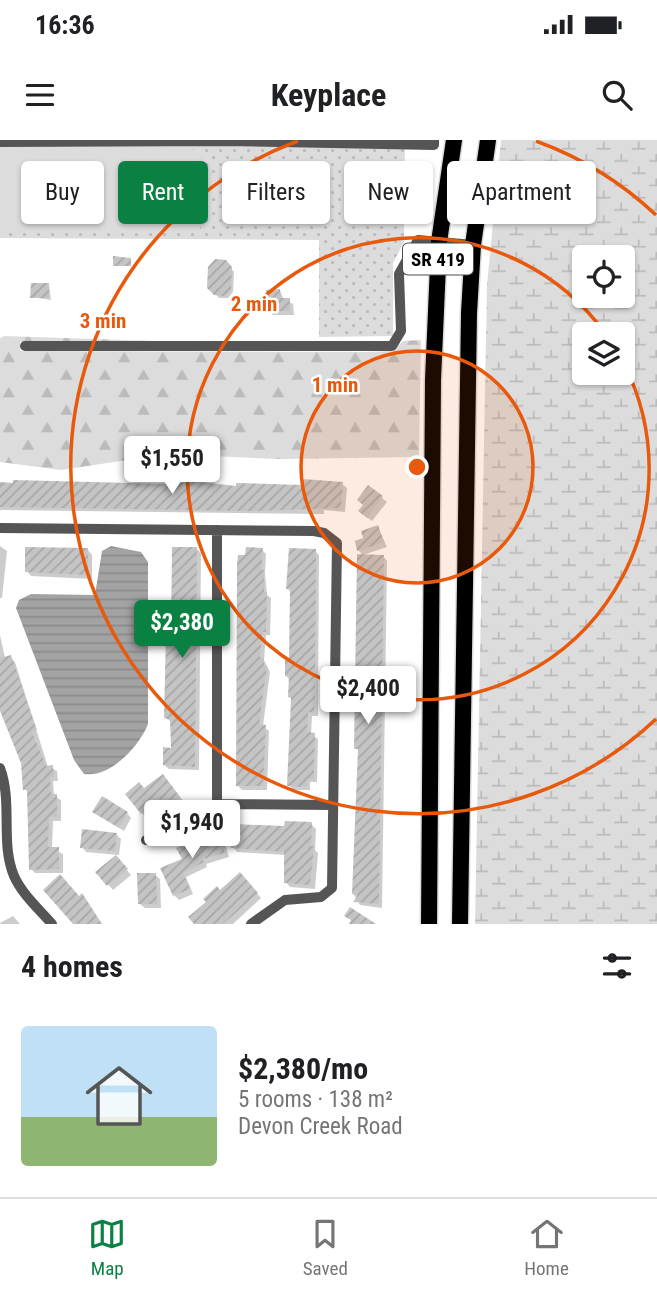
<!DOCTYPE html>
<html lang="en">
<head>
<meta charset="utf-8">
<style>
	body { margin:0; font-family:"Roboto Condensed",sans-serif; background:#f6f6f6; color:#202124; height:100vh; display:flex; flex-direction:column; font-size:26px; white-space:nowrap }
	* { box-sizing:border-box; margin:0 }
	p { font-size:23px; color:#757577 }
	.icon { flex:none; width:38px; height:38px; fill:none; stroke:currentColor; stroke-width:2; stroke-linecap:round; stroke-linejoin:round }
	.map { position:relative; height:784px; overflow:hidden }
	.panel { display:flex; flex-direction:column; background:#fff; flex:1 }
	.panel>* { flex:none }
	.guide { position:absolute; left:21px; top:21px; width:616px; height:63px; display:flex; gap:14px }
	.controls { position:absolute; left:572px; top:105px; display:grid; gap:14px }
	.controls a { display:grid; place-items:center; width:63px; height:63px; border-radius:7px; background:#fff; box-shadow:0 2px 5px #0004; font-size:35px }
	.price { position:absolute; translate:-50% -60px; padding:0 16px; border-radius:7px; background:#fff; color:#222; font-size:23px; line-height:46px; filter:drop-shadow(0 2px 4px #0008) }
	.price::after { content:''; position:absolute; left:50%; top:42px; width:21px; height:16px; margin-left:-10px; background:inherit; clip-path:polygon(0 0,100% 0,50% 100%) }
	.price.selected { background:#0b8043; color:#fff }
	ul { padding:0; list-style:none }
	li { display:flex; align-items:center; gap:21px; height:175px; padding:0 21px }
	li+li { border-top:2px solid #e0e0e0 }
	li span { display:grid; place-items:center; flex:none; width:196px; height:140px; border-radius:7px; color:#555 }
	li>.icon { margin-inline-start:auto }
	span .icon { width:84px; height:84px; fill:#fffc; stroke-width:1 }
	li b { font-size:30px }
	h2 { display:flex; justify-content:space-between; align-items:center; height:84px; padding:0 21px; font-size:30px }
	.tag { padding:0 24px; border-radius:7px; background:#fff; box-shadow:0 2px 5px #0004; font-size:24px; line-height:63px }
	.tag.selected { background:#0b8043; color:#fff }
	.status { display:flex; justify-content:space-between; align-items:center; height:49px; padding:0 35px; background:#fff; direction:ltr }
	.status svg { height:19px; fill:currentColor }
	header { display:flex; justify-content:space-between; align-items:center; height:91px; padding:0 21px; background:#fff; font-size:32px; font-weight:700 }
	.dock { display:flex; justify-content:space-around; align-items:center; height:98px; border-top:2px solid #e0e0e0; background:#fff; font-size:19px; color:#757577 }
	.dock a { display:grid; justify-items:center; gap:4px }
	.dock .selected { color:#0b8043 }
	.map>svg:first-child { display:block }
	.grass { fill:url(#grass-dots) }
	.forest { fill:url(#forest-firs) }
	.wetland { fill:url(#wetland-marsh); fill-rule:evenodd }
	.pitch { fill:#dcdcdc }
	.water { fill:url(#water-rules) }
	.shadow { fill:#0003 }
	.building { fill:url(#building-hatch) }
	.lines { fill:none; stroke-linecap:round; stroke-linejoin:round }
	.primary-casing { stroke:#dbdbdb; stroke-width:19 }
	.minor { stroke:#555; stroke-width:10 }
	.primary { stroke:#000; stroke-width:16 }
	.ring { fill:none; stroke:#e8590c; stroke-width:3.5 }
	.labels { text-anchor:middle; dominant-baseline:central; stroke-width:5; stroke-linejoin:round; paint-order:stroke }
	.shield { fill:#fff; stroke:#4c4c4c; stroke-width:2 }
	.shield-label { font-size:19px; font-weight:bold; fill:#000 }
	.centre { fill:#e8590c; stroke:#fff; stroke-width:3.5 }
	.ring-label { font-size:21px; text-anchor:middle; font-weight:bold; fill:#e8590c; stroke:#fff; stroke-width:5; stroke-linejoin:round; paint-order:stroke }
</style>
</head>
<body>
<div class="status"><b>16:36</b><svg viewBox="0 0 49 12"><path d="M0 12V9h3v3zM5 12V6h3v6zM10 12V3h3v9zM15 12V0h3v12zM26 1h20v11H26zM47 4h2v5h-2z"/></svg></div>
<header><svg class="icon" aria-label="menu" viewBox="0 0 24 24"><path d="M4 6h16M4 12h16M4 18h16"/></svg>Keyplace<svg class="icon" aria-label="search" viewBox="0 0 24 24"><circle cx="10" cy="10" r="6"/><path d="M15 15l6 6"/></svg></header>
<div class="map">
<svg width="657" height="784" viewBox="0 0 657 784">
	<defs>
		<pattern id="grass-dots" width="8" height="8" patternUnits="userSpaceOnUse" patternTransform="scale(1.75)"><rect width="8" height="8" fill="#dcdcdc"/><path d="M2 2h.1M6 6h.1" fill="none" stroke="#bbb" stroke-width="1.8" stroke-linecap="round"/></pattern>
		<pattern id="forest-firs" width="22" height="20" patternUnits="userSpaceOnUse" patternTransform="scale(1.75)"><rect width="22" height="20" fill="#dcdcdc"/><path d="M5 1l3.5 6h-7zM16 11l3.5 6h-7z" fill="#bbb"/></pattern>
		<pattern id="wetland-marsh" width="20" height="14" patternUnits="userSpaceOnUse" patternTransform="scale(1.75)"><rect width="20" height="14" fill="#dcdcdc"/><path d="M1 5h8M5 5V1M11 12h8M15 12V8" fill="none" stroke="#bbb"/></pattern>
		<pattern id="water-rules" width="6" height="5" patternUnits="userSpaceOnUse" patternTransform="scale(1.75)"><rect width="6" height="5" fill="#a3a3a3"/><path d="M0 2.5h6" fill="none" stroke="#8b8b8b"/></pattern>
		<pattern id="building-hatch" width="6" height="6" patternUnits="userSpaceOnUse" patternTransform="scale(1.75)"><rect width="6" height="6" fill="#c4c4c4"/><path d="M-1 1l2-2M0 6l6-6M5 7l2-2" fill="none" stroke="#a7a7a7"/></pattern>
	</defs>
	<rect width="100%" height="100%" fill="#fff"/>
	<path class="grass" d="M 0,0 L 405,0 L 404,102 L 393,123 L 393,196 L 319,197 L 319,100 L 0,98 Z"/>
	<path class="forest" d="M 4,196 L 214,203 L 20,202 L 20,211 L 365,212 L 393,211 L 403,201 L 421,200 L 419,317 L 279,319 L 167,314 L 61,330 L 0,322 L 0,198 Z"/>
	<path class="wetland" d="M 501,0 L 657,0 L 657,784 L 475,784 L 487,145 ZM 584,117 L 623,117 L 623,156 L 584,156 ZM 584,194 L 623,194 L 623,233 L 584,233 Z"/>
	<path class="pitch" d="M 90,4 L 201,10 L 200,92 L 0,92 L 0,7 Z"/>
	<path class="water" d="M 111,406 L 141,412 L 148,422 L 148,584 C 139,607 110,638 84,634 L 74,620 L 16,468 L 19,460 L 31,454 L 95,455 L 102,411 Z"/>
	<path class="shadow" d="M 225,122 L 234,132 L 233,152 L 228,158 L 219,158 L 209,147 Z
		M 49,145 L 51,160 L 32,157 Z
		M 280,151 L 284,160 L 293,164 L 294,175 L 273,175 L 269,171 Z
		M 0,344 L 213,347 L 342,344 L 347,348 L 345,372 L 324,370 L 324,374 L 0,370 Z
		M 369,347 L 387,362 L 372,381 L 365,376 Z
		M 378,387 L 387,407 L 363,415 L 358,410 Z
		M 0,406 L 7,411 L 2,458 L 0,458 Z
		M 197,409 L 201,413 L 199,630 L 169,629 L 164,625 L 172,610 L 172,582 L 165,578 L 172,496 Z
		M 88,410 L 92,415 L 92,439 L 31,436 L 27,431 Z
		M 262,410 L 266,414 L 265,433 L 267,455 L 271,458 L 270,495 L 266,495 L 264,520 L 270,532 L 263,586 L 269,591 L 267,650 L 242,650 L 238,646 Z
		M 315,411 L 319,415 L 318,568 L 318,576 L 312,576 L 311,594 L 318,599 L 317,642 L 310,642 L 310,650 L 293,650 L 289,645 L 293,560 L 290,557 L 290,540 L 286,536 L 291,520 L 291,452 L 287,448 Z
		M 383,416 L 387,421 L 382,768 L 360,765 L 353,753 L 359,611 L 356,608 Z
		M 0,495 L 5,518 L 10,517 L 15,522 L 48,627 L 57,631 L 58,641 L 53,641 L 54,656 L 61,660 L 61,681 L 53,681 L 52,709 L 63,714 L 63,733 L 35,733 L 31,729 L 29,653 L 25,649 L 23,623 L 0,566 Z
		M 168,641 L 184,662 L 172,671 L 164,663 L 146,677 L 142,673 L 145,650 Z
		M 94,672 L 127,673 L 131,678 L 124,691 Z
		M 311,684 L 316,689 L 315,710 L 318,713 L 315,749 L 290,747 L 286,742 L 286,715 L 237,712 L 233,707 L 286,687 Z
		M 217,689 L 222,693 L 229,717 L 206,724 L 207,727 L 186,737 L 193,754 L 179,760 L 174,755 L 184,719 L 210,698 Z
		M 116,694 L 121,699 L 119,715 L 86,712 L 82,707 Z
		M 120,722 L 131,735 L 113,750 L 98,732 Z
		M 155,735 L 160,739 L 161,768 L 145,768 L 140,764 Z
		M 245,739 L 261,758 L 233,784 L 196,784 Z
		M 13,776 L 20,784 L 0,784 L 0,783 Z"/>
	<path class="building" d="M 113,116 L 131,118 L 131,126 L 113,126 Z
		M 215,119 L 226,120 L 232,127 L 231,149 L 225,156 L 214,155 L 207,148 L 208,127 Z
		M 31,143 L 49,143 L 49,158 L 30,158 Z
		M 280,149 L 281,158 L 290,158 L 290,171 L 267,171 L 266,150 Z
		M 302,339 L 343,342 L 341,368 L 253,371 L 0,367 L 0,342 L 13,343 L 13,340 L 170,344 L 192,341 L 236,346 L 236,343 L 302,345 Z
		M 368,345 L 383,356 L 367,378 L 358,371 L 363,365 L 357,360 Z
		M 378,385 L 384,402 L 357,411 L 355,401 L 363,398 L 361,391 Z
		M 25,407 L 88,408 L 88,435 L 25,432 Z
		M 172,407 L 197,407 L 195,627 L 163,625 L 163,607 L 171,608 L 170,579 L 164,578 L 166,494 L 171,494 Z
		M 246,407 L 263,408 L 261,430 L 264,430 L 264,452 L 267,452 L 266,492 L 262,492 L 260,518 L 264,518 L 264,526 L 267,526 L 259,584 L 266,585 L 263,646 L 236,646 L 237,425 L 238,415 L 245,415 Z
		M 289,408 L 316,409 L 315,563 L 314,573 L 308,572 L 307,592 L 315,593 L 314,629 L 314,639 L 307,639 L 307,647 L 287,646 L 291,558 L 288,557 L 289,536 L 285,536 L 285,519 L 289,519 L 290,449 L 286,449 Z
		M 357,414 L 384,415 L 379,764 L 353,762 L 358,755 L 352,754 L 358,609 L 354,609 Z
		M 11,515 L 37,590 L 32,592 L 46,626 L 53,625 L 54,637 L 50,637 L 51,654 L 57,654 L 57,677 L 49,677 L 48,707 L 59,707 L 59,729 L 29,730 L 27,650 L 23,650 L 21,623 L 0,571 L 0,518 Z
		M 163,634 L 180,657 L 166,668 L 159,659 L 141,674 L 125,654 L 139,642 L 144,648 Z
		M 102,656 L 128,672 L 119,688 L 92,672 Z
		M 285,681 L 312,682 L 311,706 L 314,706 L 310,745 L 284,743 L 284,712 L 231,708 L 232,684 L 284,686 Z
		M 218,687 L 225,713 L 202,719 L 204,722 L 183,733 L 190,749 L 173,756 L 160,728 L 182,719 L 176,708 L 193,700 L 208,697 L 206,690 Z
		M 82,689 L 117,693 L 115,711 L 80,708 Z
		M 116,715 L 128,729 L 107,746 L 95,732 Z
		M 240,732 L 258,753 L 223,784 L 194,784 L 188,777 L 206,762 L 203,759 L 217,746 L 220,750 Z
		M 137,733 L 156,733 L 157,764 L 138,764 Z
		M 60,734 L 79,756 L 82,753 L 102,784 L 73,784 L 43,750 Z
		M 350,767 L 376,784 L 349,784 L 351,780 L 344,776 Z"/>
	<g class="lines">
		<g class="primary-casing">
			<path id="primary" d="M 429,784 L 433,240 L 439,102 L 454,0
				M 460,784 L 469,173 L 473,105 L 488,0"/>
		</g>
		<path class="minor" d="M 0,2 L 226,1 L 434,5 L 434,0
			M 25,206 L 392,206 L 401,191 L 399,134 L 418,100 L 473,105
			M 0,388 L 314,391 L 324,393 L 337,403 L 332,748 L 321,757 L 285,760 L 251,784
			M 0,628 C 13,663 0,703 14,736 C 22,754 39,769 52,784
			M 217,664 L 217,390
			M 146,700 L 204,667 L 217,664 L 333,665"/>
		<use href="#primary" class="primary"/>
	</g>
	<circle cx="417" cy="327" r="116" fill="#e8590c" fill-opacity=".12"/>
	<g class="ring">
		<circle cx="417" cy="327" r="116"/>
		<path d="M624 224A231 231 0 1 1 605 193"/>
		<path d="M656 579A347 347 0 1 1 298 1M536 1A347 347 0 0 1 656 75"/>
	</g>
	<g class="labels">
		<rect class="shield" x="403" y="103.5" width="70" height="31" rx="5"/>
		<g class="shield-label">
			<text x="438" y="119">SR 419</text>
		</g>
	</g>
	<circle cx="417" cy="327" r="10" class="centre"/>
	<g class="ring-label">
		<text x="254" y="171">2 min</text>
		<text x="103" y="188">3 min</text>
		<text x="335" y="252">1 min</text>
	</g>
</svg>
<div class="controls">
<a><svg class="icon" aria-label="locate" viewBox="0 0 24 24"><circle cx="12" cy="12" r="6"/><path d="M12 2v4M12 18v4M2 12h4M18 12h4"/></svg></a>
<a><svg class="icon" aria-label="layers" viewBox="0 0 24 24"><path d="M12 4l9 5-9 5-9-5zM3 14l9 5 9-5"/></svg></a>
</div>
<b class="price" style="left:172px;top:356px">$1,550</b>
<b class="price selected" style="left:182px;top:520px">$2,380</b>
<b class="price" style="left:368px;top:586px">$2,400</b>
<b class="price" style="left:192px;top:720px">$1,940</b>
<div class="guide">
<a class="tag">Buy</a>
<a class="tag selected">Rent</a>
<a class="tag">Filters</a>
<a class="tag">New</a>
<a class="tag">Apartment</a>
</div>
</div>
<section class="panel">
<h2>4 homes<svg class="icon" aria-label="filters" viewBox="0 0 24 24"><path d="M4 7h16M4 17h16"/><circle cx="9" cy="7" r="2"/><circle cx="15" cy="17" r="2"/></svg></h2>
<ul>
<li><span style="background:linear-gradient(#bfe0f5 65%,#8fb573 0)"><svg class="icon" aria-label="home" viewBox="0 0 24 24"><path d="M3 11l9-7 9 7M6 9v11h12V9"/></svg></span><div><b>$2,380/mo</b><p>5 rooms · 138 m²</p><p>Devon Creek Road</p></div></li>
</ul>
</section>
<nav class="dock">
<a class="selected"><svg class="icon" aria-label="map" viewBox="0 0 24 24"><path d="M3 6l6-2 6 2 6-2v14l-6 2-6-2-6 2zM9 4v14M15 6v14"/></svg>Map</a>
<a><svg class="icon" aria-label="saved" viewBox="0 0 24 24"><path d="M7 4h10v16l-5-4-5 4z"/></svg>Saved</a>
<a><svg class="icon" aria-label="home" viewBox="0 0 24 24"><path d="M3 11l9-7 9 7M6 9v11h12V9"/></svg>Home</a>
</nav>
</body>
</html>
